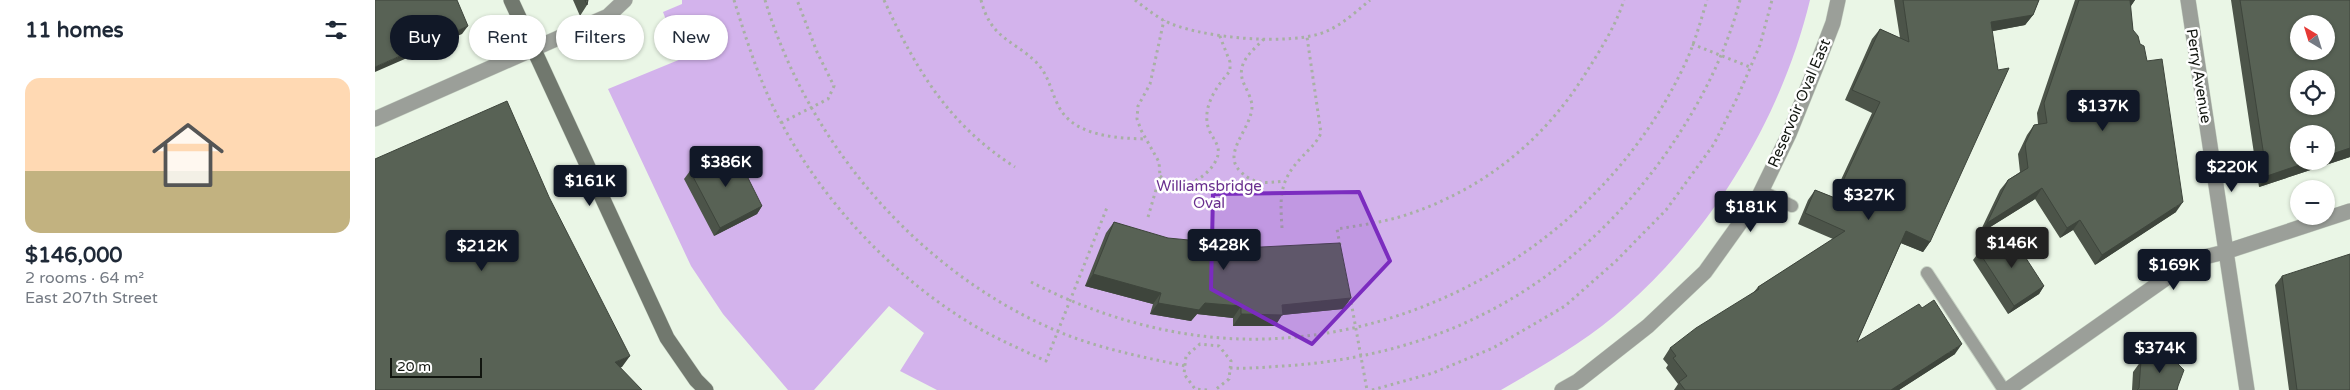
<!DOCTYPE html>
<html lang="en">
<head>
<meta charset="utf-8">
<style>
	body { margin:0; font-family:"Varela Round",sans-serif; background:#f6f6f7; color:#1f2937; height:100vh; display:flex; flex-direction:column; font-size:19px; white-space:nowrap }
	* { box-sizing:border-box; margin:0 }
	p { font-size:16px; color:#747a83 }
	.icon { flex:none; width:28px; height:28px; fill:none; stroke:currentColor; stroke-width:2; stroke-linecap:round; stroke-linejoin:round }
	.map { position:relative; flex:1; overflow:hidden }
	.panel { display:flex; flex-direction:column; background:#fff; width:375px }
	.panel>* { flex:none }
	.guide { position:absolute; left:15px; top:15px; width:475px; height:45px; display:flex; gap:10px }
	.needle { width:32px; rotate:322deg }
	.buttons { position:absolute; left:1915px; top:15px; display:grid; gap:10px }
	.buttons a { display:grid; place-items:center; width:45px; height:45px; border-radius:50%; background:#fff; box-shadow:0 1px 4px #0004; font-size:25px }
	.scale { position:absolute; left:15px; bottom:12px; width:92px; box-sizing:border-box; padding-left:5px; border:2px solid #11150f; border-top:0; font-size:14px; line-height:18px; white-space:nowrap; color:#11150f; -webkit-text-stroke:4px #fff; paint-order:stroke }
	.price { position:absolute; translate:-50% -42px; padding:0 11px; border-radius:5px; background:#111827; color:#fff; font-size:16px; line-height:32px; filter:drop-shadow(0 1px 2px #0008) }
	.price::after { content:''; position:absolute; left:50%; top:30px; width:15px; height:11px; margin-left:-8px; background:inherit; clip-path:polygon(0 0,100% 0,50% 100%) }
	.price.active { background:#222; color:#fff }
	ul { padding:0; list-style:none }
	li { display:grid; align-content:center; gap:10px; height:265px; padding:0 25px }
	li+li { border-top:1px solid #e0e1e3 }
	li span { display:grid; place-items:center; height:155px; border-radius:15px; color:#555 }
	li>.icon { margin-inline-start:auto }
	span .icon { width:90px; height:90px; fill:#fffc; stroke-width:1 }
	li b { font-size:21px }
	h2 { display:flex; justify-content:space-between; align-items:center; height:60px; padding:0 25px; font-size:21px }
	.pill { padding:0 18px; border-radius:22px; background:#fff; box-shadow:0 1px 4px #0004; font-size:18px; line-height:45px }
	.pill.active { background:#111827; color:#fff }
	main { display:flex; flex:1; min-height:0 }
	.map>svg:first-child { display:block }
	.green { fill:#d3b3ec }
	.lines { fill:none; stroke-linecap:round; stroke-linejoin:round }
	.lane-casing { stroke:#c7d2c4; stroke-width:14 }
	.street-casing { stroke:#c7d2c4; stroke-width:16 }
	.secondary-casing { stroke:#c7d2c4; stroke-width:16 }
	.path { stroke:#a7b0a3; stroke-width:3; stroke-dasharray:2.5 4; stroke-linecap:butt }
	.lane { stroke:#9b9f99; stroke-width:12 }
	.street { stroke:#9b9f99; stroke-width:15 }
	.secondary { stroke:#71786e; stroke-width:15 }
	.wall { fill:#4c5449 }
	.shaded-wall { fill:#3e453c }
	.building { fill:#586255; stroke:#3e453c; fill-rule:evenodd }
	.marked { fill:#7b2cbf; fill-opacity:0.2; stroke:#7b2cbf; stroke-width:4; stroke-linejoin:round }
	.labels { text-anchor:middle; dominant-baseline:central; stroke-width:5; stroke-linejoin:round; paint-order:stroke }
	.street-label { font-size:15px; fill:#11150f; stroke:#fff }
	.park-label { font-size:15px; fill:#692f8e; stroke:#fff }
</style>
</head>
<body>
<main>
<section class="panel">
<h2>11 homes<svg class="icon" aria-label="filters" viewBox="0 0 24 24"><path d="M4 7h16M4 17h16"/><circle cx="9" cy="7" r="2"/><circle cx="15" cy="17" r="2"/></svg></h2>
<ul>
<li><span style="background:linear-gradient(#ffd9b3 60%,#c2b280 0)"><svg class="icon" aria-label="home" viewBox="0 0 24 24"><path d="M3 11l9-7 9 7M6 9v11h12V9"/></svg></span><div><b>$146,000</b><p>2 rooms · 64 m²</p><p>East 207th Street</p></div></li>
</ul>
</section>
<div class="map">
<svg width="1975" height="390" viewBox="0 0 1975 390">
	<rect width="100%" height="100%" fill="#eaf6e6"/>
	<path class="green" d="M 307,0 L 1435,0 C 1407,116 1340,227 1251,306 C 1213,340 1169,365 1126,390 L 562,390 L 525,371 L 549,333 L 514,306 L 439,390 L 413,390 L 348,314 L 316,266 L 233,89 L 306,59 L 288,12 L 307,4 Z"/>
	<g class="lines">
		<g class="lane-casing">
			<path id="lane" d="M 1386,191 L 1417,206
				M 1552,273 L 1629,390"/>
		</g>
		<g class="street-casing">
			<path id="street" d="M 1813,0 L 1872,390
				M 0,119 L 233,16 L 250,0
				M 1187,390 L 1203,381 L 1273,326 L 1330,272 L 1383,198 L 1414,134 L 1441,67 L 1458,23 L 1463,0
				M 1632,390 L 1817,260 L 1850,252 L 1975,211"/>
		</g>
		<g class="secondary-casing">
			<path id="secondary" d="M 136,0 L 292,338 L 321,380 L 331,390"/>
		</g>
		<path class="path" d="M 359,0 C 372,42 386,86 407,124 C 449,202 515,273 590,320 C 615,336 643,348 671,361 L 733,205
			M 390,0 C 433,143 543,272 682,331 C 722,348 767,357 810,366
			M 509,0 C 541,70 574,125 640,167
			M 606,0 C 616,39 637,39 661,62 C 673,74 675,88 682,103 C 696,136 739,138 770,139
			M 760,0 C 769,7 778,14 788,20 C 821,38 918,47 952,31 C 968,24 982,11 995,0
			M 889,39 C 876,52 860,64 869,84 C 872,90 876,98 877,105 C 878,128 845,153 866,172 C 879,185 892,183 909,181
			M 1317,44 L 1375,67
			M 406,123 L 453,99 L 459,86 L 442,52 L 422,0
			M 785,176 C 788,178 791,182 794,183 C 812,192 839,172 843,155 C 845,145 838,139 834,130 C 826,108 841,87 855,71 L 855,62 L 844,34
			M 773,217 L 785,176 L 784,162 L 766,130 L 762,119 L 763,106 L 775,84 L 789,20
			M 907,228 C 905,198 904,181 926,158 C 934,149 941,144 946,133 L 932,37
			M 965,245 L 962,229 C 981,226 1002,223 1021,218 C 1103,194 1168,143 1212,71 C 1226,49 1241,25 1249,0
			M 656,282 C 720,315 793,337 866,339 C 1050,344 1229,234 1308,68 C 1319,46 1325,23 1332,0
			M 975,296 L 992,390
			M 855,368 C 873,369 890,367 908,366 C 1070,356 1198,285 1292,152 C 1325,104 1350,56 1365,0
			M 832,390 L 820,389 L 809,374 L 811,356 L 825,344 L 844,346 L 856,361 L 854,379 L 840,390
			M 997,390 L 1058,373 L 1118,348 L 1190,306 L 1241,261 L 1291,210 L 1339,144 L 1363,96 L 1385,45 L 1397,0"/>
		<use href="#lane" class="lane"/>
		<use href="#street" class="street"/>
		<use href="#secondary" class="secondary"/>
	</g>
	<path class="wall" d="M 198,0 L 213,0 L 212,5 L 205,16 Z
		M 1519,0 L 1664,0 L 1658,15 L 1650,25 L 1617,31 L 1555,242 L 1548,252 L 1526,243 L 1482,342 L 1580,354 L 1524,390 L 1299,390 L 1303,384 L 1291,368 L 1293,365 L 1288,359 L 1295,348 L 1378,293 L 1383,287 L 1458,239 L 1423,224 L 1433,200 L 1440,190 L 1458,197 L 1497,113 L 1470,100 L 1497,39 L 1505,29 L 1525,38 Z
		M 1700,0 L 1760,0 L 1755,7 L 1758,30 L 1801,212 L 1720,265 L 1698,230 L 1685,238 L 1660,199 L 1604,234 L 1625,190 L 1633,180 L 1645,172 L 1643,154 L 1652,135 L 1659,125 L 1663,124 L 1662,113 Z
		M 1856,0 L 1975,0 L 1975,157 L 1884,187 Z
		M 315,171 L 387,206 L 382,214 L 339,236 L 309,179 Z
		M 739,222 L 976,298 L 968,309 L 907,315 L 900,326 L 858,326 L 858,318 L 822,314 L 816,321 L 775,314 L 778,304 L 710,286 L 731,233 Z
		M 1604,252 L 1669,286 L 1664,294 L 1633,314 L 1598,260 Z
		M 1907,276 L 1975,390 L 1914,390 L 1900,285 Z
		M 1766,361 L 1803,386 L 1802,390 L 1757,390 L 1758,372 Z"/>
	<path class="shaded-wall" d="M 1754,0 L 1760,0 L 1754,9 Z
		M 1658,15 L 1650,25 L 1608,33 L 1616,22 Z
		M 93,26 L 87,34 L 0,72 L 0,67 Z
		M 1975,148 L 1975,157 L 1884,187 L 1892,176 L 1936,161 L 1951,161 L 1951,156 Z
		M 1667,188 L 1660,199 L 1604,234 L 1612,223 Z
		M 1808,202 L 1801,212 L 1720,265 L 1727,255 Z
		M 387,206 L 382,214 L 339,236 L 345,228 Z
		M 1705,220 L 1698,230 L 1685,238 L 1692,228 Z
		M 1531,231 L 1555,242 L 1548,252 L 1523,242 Z
		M 718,274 L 786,293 L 778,304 L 710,286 Z
		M 1669,286 L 1664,294 L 1633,314 L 1639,306 Z
		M 976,298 L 968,309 L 907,315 L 900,326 L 858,326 L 866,314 L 907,305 Z
		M 783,303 L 830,303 L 866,306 L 858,318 L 822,314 L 816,321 L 775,314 Z
		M 1587,344 L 1580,354 L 1524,390 L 1516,390 Z
		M 255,356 L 247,367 L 232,374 L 240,362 Z"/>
	<path class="building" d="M 0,0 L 82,0 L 93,26 L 0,67 Z
		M 210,0 L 213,0 L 212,5 Z
		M 1528,0 L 1664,0 L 1658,15 L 1616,22 L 1623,70 L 1634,68 L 1555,242 L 1531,231 L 1482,342 L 1544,304 L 1547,308 L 1559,300 L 1587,344 L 1516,390 L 1310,390 L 1304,382 L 1312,376 L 1298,358 L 1301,356 L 1295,348 L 1321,328 L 1384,289 L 1383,287 L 1470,231 L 1430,213 L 1440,190 L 1460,198 L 1505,102 L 1477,90 L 1505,29 L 1534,42 Z
		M 1704,0 L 1755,0 L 1758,30 L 1763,36 L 1765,44 L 1769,46 L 1772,61 L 1787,59 L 1808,202 L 1727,255 L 1705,220 L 1692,228 L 1667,188 L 1612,223 L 1633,180 L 1653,168 L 1650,144 L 1659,125 L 1672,123 L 1669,103 Z
		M 1865,0 L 1975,0 L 1975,148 L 1951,156 L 1951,134 L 1924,134 L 1924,161 L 1936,161 L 1892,176 ZM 1924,24 L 1951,24 L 1951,51 L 1924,51 ZM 1924,79 L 1951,79 L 1951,106 L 1924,106 Z
		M 132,101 L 174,197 L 255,356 L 240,362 L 267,390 L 0,390 L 0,159 Z
		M 358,148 L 387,206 L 345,228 L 315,171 Z
		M 739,222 L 793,238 L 886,247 L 965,243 L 976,298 L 907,305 L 908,315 L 866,314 L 866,306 L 830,303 L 824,310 L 783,303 L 786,293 L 718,274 Z
		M 1634,232 L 1669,286 L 1639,306 L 1604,252 Z
		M 1975,254 L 1975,390 L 1922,390 L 1907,276 Z
		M 1791,352 L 1809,370 L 1803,386 L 1802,390 L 1762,390 L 1764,388 L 1766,361 Z"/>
	<path class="marked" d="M 984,192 L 1015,261 L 937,344 L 836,289 L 838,194 Z"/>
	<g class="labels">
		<g class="street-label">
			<text transform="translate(1824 76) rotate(81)">Perry Avenue</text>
			<text transform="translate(1424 103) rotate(-67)">Reservoir Oval East</text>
		</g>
		<g class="park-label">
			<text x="834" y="186">Williamsbridge<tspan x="834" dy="17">Oval</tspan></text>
		</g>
	</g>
</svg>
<div class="buttons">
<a><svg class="needle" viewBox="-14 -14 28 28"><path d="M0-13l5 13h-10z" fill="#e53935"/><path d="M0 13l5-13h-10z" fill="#747a83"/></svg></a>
<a><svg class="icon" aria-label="locate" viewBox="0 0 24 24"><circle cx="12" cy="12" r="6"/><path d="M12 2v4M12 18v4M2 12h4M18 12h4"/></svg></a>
<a>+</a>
<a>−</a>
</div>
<div class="scale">20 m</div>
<b class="price" style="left:1728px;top:132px">$137K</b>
<b class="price" style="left:351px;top:188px">$386K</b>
<b class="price" style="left:1857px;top:193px">$220K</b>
<b class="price" style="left:215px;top:207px">$161K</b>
<b class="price" style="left:1494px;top:221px">$327K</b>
<b class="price" style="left:1376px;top:233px">$181K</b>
<b class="price active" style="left:1637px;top:269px">$146K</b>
<b class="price" style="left:849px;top:271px">$428K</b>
<b class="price" style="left:107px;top:272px">$212K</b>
<b class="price" style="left:1799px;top:291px">$169K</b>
<b class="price" style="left:1785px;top:374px">$374K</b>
<div class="guide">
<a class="pill active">Buy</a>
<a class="pill">Rent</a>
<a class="pill">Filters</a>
<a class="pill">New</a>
</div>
</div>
</main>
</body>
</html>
